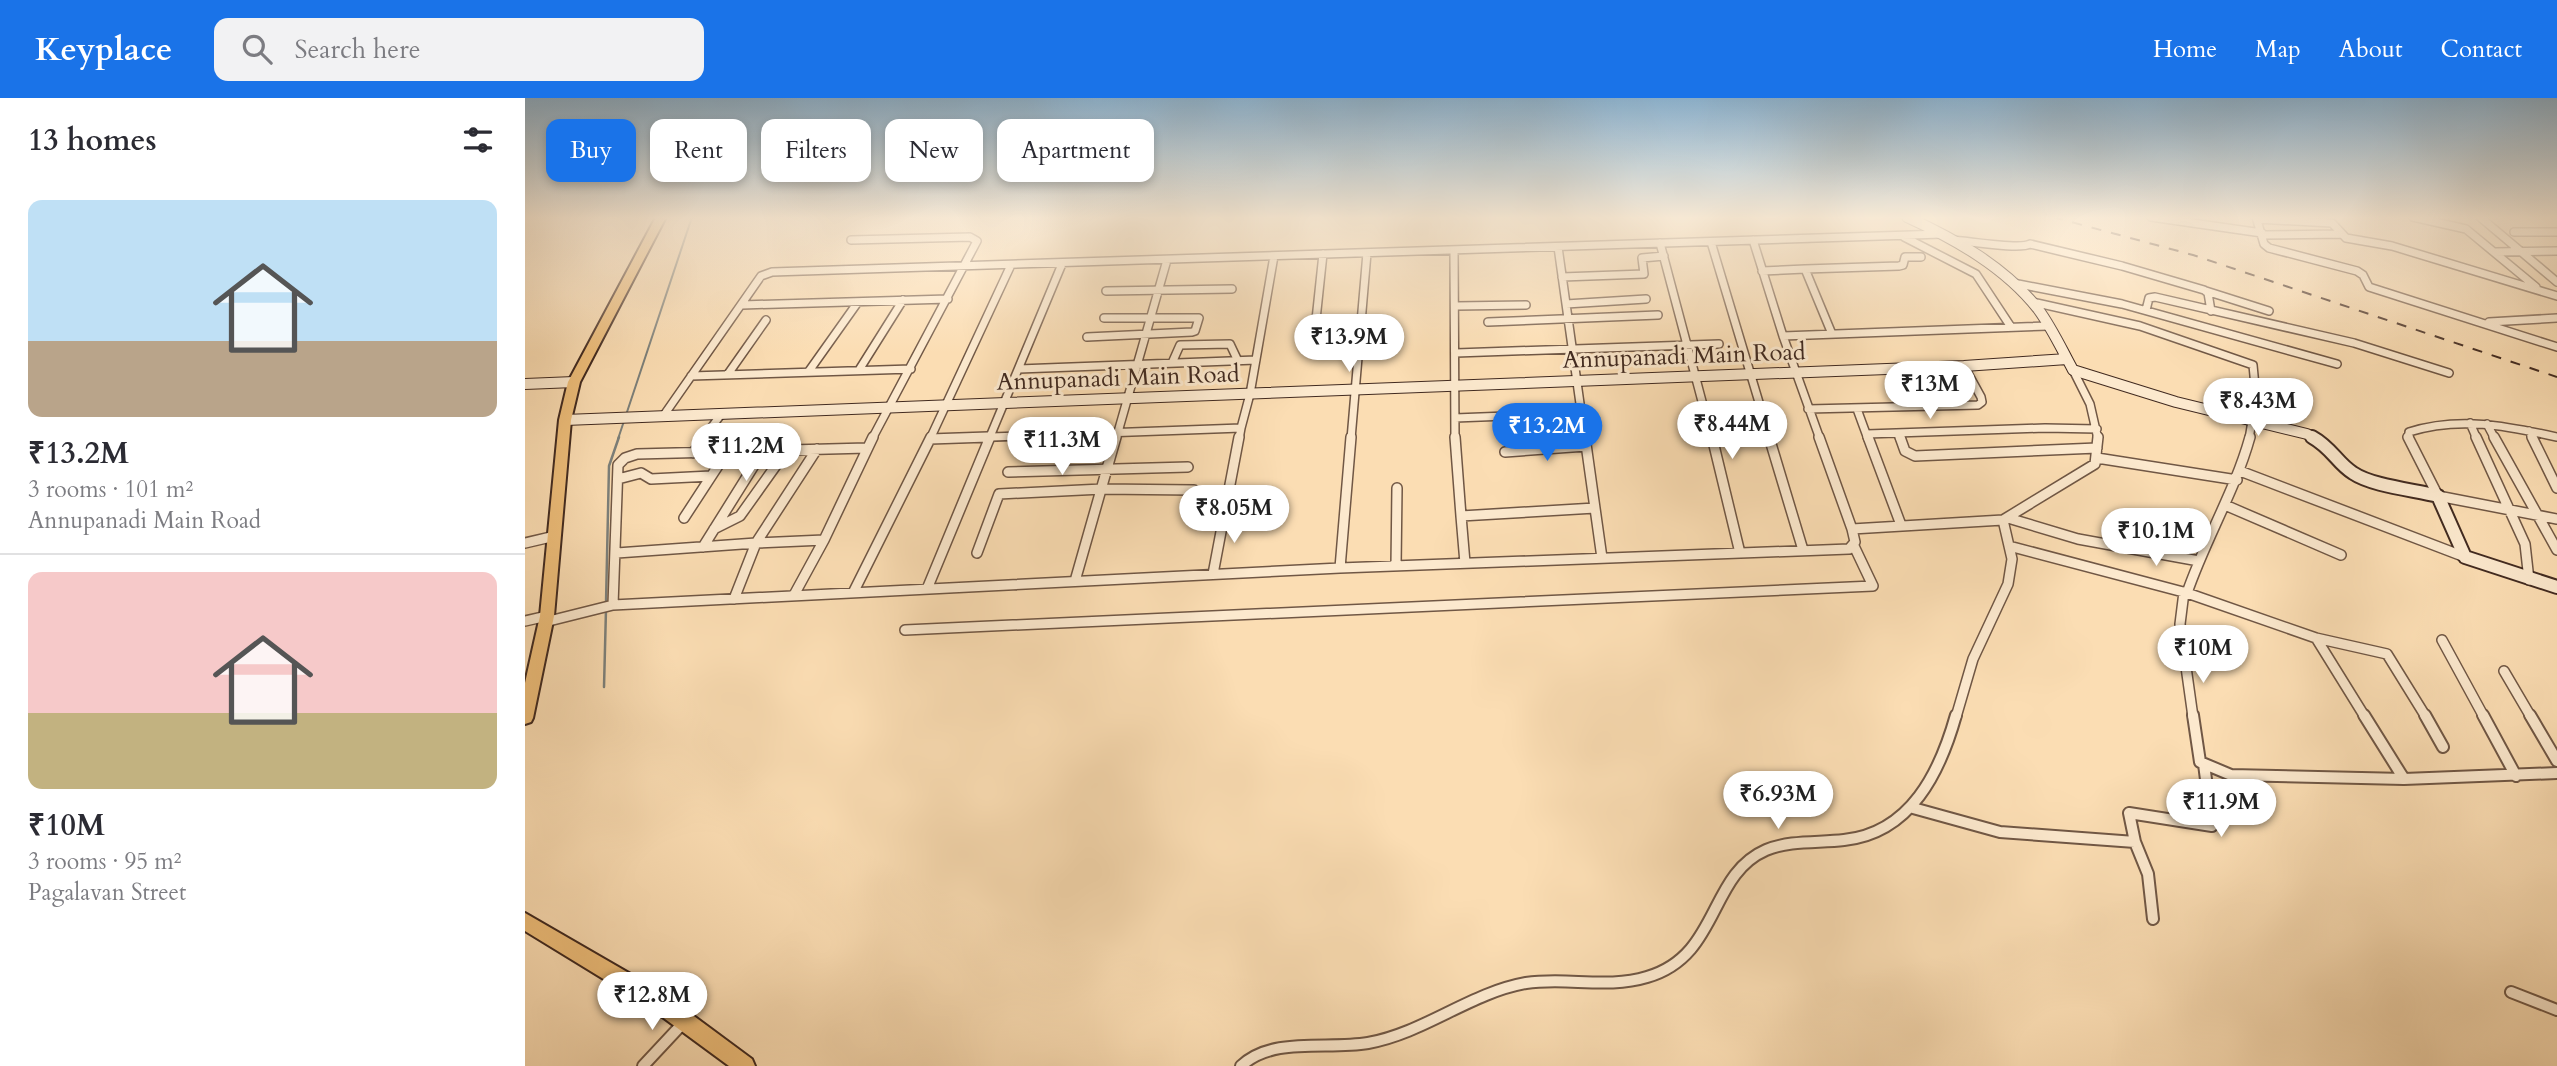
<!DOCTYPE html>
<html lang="en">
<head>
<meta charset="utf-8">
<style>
	body { margin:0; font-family:Cardo,serif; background:#f2f2f3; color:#2b2b33; height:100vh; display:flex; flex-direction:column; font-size:26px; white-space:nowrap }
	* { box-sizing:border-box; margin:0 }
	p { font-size:23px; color:#7c7c81 }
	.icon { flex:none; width:38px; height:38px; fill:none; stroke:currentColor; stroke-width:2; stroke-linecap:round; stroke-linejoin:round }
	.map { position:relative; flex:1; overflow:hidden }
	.details { display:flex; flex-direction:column; background:#fff; width:525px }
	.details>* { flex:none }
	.banner { position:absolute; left:21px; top:21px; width:665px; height:63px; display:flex; gap:14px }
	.price { position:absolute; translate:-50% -60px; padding:0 16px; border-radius:24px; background:#fff; color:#222; font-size:23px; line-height:46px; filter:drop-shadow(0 2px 4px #0008) }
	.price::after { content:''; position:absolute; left:50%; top:42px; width:21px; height:16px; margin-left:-10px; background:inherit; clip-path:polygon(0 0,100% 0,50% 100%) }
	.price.current { background:#1a73e8; color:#fff }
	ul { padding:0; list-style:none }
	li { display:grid; align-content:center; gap:14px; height:371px; padding:0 28px }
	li+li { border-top:2px solid #e1e1e2 }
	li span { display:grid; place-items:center; height:217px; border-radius:14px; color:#555 }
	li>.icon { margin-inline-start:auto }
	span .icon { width:126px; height:126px; fill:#fffc; stroke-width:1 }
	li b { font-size:30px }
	h2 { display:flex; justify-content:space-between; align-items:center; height:84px; padding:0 28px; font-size:30px }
	.pill { padding:0 24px; border-radius:14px; background:#fff; box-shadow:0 4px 10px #0003; font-size:24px; line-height:63px }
	.pill.current { background:#1a73e8; color:#fff }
	header { display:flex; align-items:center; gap:42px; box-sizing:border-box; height:98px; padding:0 35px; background:#1a73e8; color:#fff }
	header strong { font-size:33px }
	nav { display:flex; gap:38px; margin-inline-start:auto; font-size:24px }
	.search { width:490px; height:63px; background:#f2f2f3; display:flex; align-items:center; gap:18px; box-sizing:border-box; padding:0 24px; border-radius:14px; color:#7c7c81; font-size:26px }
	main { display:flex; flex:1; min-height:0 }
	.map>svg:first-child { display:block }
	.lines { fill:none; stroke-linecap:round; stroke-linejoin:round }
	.stream-far1 { stroke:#7c807b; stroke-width:2 }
	.stream { stroke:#7c807b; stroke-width:2.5 }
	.street-far2-casing { stroke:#705745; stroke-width:10 }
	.street-far1-casing { stroke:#705745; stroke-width:12 }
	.street-casing { stroke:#705745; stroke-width:14 }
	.secondary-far1-casing { stroke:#412a20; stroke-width:12 }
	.secondary-casing { stroke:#412a20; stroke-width:16 }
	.primary-casing { stroke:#412a20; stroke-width:4 }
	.street-far2 { stroke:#fce9ce; stroke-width:7 }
	.street-far1 { stroke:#fce9ce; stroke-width:9 }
	.street { stroke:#fce9ce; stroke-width:10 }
	.secondary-far1 { stroke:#fce9ce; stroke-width:10 }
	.secondary { stroke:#fce9ce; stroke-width:12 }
	.primary { fill:#eebe7a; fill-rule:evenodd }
	.rail { stroke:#412a20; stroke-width:2; stroke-dasharray:10 10; stroke-linecap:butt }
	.labels { text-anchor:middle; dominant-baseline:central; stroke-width:6; stroke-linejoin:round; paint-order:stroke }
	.street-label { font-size:24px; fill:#412a20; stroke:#fce9ce }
</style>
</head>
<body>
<header>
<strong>Keyplace</strong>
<div class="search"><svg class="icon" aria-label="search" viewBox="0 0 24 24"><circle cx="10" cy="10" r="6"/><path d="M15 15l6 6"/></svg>Search here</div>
<nav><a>Home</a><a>Map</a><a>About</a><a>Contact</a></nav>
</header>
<main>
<section class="details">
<h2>13 homes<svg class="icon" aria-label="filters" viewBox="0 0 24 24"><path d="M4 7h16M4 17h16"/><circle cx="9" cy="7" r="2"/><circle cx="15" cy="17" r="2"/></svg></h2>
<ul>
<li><span style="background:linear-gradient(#bfe0f5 65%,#b9a48a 0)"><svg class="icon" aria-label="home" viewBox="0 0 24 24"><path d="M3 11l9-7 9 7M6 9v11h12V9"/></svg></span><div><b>₹13.2M</b><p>3 rooms · 101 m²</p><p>Annupanadi Main Road</p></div></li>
<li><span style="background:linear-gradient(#f6c9c9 65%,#c2b280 0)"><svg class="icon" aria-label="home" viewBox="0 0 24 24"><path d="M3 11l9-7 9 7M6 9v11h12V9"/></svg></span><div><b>₹10M</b><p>3 rooms · 95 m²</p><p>Pagalavan Street</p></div></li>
</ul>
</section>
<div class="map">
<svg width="2032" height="968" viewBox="0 0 2032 968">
	<rect width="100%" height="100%" fill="#fbddb3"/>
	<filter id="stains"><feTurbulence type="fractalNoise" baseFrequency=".00286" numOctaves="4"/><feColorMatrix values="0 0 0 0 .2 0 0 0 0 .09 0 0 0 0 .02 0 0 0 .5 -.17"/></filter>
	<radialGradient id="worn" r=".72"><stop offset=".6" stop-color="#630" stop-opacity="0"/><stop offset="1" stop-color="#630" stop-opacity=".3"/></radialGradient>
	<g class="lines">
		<path class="stream-far1" d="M 93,341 L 167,119"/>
		<path class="stream" d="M 81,505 L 84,368 L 94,339
			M 79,589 L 81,511"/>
		<g class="street-far2-casing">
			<path id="street-far2" d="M 1626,119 L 1737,135
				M 1731,119 L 1739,146 L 1744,150 L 1832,173 L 1838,177 L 1844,189 L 2032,249
				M 1888,119 L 1941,131 L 2011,189
				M 1955,119 L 2032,184
				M 1732,121 L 1807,125 L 1821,140 L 1867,148 L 2032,198
				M 1989,134 L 2032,134
				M 1737,137 L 1817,136
				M 1379,139 L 1451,176 L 1486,229
				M 326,142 L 445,139 L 452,143 L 347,341
				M 1228,142 L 1258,238 L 1295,341
				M 1427,142 C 1444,143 1495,152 1505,146 L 1597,168 L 1679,192 L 1683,195 L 1686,213
				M 1186,144 L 1245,341
				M 1135,145 L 1187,341
				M 1033,149 L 1060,341
				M 929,152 L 930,341
				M 1970,154 L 2032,153
				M 1237,173 L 1280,171
				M 1037,179 L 1119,176 L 1117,160 L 1139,158
				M 1488,185 L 1597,206 L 1812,266
				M 581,193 L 707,191
				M 1681,193 L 1744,213
				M 1507,204 L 1615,228 L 1728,267 L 1731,299 L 1724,341
				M 1041,206 L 1121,201
				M 217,207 L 423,201
				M 931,208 L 1001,207
				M 1621,212 L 1624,200 L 1630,199 L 1829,245 L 1924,275
				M 963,224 L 1133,217
				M 1964,224 L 2032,220
				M 790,231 L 798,156
				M 1307,236 L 1280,171 L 1374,168 L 1378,167 L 1380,159 L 1396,159
				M 1258,238 L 1523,228
				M 562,239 L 667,234 L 670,233 L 674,220 L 579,220
				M 931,255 L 1194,246
				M 647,265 L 655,247 L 705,246 L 713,263
				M 494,271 L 731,262
				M 334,272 L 378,202
				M 1548,272 L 1565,306 L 1573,341
				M 284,273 L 333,204
				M 203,276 L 241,222
				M 166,278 L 386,271
				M 1283,311 L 1453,307 L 1457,304 L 1456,299 L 1439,268
				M 1332,311 L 1343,341
				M 139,317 L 236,178 L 247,174 L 1417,136
				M 930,320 L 1057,315
				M 1945,325 L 1952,341
				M 1962,326 L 1970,341
				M 2004,333 L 2008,341
				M 1373,335 L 1375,341
				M 1342,336 L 1520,330 L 1572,331
				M 178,341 L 197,315
				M 405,341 L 486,167
				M 414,341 L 716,330 L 725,296 L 749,158
				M 464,341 L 537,166
				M 591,341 L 642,162
				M 714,341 L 716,330
				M 826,341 L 842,155
				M 1884,341 L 1884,334 C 1934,318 1982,328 2032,339"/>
		</g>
		<g class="street-far1-casing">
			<path id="street-far1" d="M 826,339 L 815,470 L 1324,451 L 1330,444 L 1327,431 L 1478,422
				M 930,339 L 936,418 L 1070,410
				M 1060,339 L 1077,460
				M 1187,339 L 1215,455
				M 1244,339 L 1278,452
				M 1294,339 L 1327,431
				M 1343,339 L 1376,427
				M 1375,339 L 1380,353 L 1390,358 L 1572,350
				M 1883,339 L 1913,398 L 2032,421
				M 1951,339 L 2000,446 L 2004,482
				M 1969,339 L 2032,452
				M 2007,339 L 2032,390
				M 405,341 L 463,339
				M 342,350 L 112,356 L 100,360 L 93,367 L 88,507 L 815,470
				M 292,351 L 231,445 L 299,442
				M 980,354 L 1061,348
				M 168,355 L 180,339
				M 1572,360 L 1712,382
				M 1715,373 L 1940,459
				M 483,374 L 663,369
				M 93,381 L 116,375 L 126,381 L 186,378
				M 1700,407 L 1816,457
				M 936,418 L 940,465
				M 159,420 L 202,354
				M 1483,420 L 1553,441 L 1674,463
				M 189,431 L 215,418 L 262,352
				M 0,445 L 30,438
				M 1484,448 L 1662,495 L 1791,540 L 1862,556 L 1901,619
				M 178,449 L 238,353
				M 92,455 L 231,445 L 209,501
				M 452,455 L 474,396 L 577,391 L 669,392
				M 871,468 L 872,390
				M 688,476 L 714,339
				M 550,483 L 591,339
				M 402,491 L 465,339
				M 1659,494 L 1655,526 L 1668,619
				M 328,495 L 406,339
				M 1662,495 C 1680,442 1710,393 1725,339
				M 269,497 L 299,442 L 348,339
				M 0,523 L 22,518
				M 20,524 L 88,507
				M 380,532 L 1348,488 L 1329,448
				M 1791,540 L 1840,619
				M 1917,542 L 1959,619
				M 1979,573 L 2006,619
				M 1431,619 L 1448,561 L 1483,486 L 1487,461 L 1478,422 L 1570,366 L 1573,339"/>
		</g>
		<g class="street-casing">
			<path id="street" d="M 1668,617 L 1675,664 L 1706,677 L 1879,681 L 1839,617
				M 1900,617 L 1918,649
				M 1958,617 L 1991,678
				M 2005,617 L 2032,663
				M 1879,681 L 2032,675
				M 1388,710 L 1475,734 L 1610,744 L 1623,776 L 1628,821
				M 1610,744 L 1604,715 L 1687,728 L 1679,666
				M 1986,894 L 2032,912
				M 118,968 L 160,923
				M 716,968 C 748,938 802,952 843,945 C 899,935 945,895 1001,885 C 1041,879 1083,891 1122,879 C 1195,858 1183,777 1241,752 C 1265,742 1294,745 1319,742 C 1386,735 1415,674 1431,617"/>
		</g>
		<g class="secondary-far1-casing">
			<path id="secondary-far1" d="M 1382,119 C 1430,141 1480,169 1513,211 C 1527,230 1537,252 1548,272 L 1651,304 L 1782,336 L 1791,341
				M 0,286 L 49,284
				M 40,322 L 1439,268 L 1542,261"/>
		</g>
		<g class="secondary-casing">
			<path id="secondary" d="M 1787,339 C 1807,350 1812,365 1828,375 C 1847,388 1890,392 1913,398 L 1940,459 L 2032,489"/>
		</g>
		<g class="primary-casing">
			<path id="primary" d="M 131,119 L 141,119 L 55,284 L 46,322 L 29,518 L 8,620 L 6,624 L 0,626 L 0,585 L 15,518 L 34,322 L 43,284 Z
				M 0,815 L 135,893 L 227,961 L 230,968 L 204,968 L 121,907 L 0,833 Z"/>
		</g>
		<use href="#street-far2" class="street-far2"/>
		<use href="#street-far1" class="street-far1"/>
		<use href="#street" class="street"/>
		<use href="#secondary-far1" class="secondary-far1"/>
		<use href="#secondary" class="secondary"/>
		<use href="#primary" class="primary"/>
		<path class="rail" d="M 1528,119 L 1668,157 L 2032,279"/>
	</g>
	<linearGradient id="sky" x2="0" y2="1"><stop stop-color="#8db6d5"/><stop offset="0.47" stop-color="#fdf0dd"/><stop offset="1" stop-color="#fdf0dd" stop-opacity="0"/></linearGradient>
	<rect width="2032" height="255" fill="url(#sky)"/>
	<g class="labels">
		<g class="street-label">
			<text transform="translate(1159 258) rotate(-2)">Annupanadi Main Road</text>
			<text transform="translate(593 280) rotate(-2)">Annupanadi Main Road</text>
		</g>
	</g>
	<rect width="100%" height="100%" filter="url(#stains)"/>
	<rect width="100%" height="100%" fill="url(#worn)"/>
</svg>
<b class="price" style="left:824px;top:276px">₹13.9M</b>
<b class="price" style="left:1405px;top:323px">₹13M</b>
<b class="price" style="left:1733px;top:340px">₹8.43M</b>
<b class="price" style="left:1207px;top:363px">₹8.44M</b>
<b class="price current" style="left:1022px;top:365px">₹13.2M</b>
<b class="price" style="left:537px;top:379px">₹11.3M</b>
<b class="price" style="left:221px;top:385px">₹11.2M</b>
<b class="price" style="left:709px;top:447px">₹8.05M</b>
<b class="price" style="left:1631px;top:470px">₹10.1M</b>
<b class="price" style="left:1678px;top:587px">₹10M</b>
<b class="price" style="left:1253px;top:733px">₹6.93M</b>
<b class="price" style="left:1696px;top:741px">₹11.9M</b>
<b class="price" style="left:127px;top:934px">₹12.8M</b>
<div class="banner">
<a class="pill current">Buy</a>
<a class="pill">Rent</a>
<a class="pill">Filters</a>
<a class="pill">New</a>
<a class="pill">Apartment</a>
</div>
</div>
</main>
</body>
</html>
